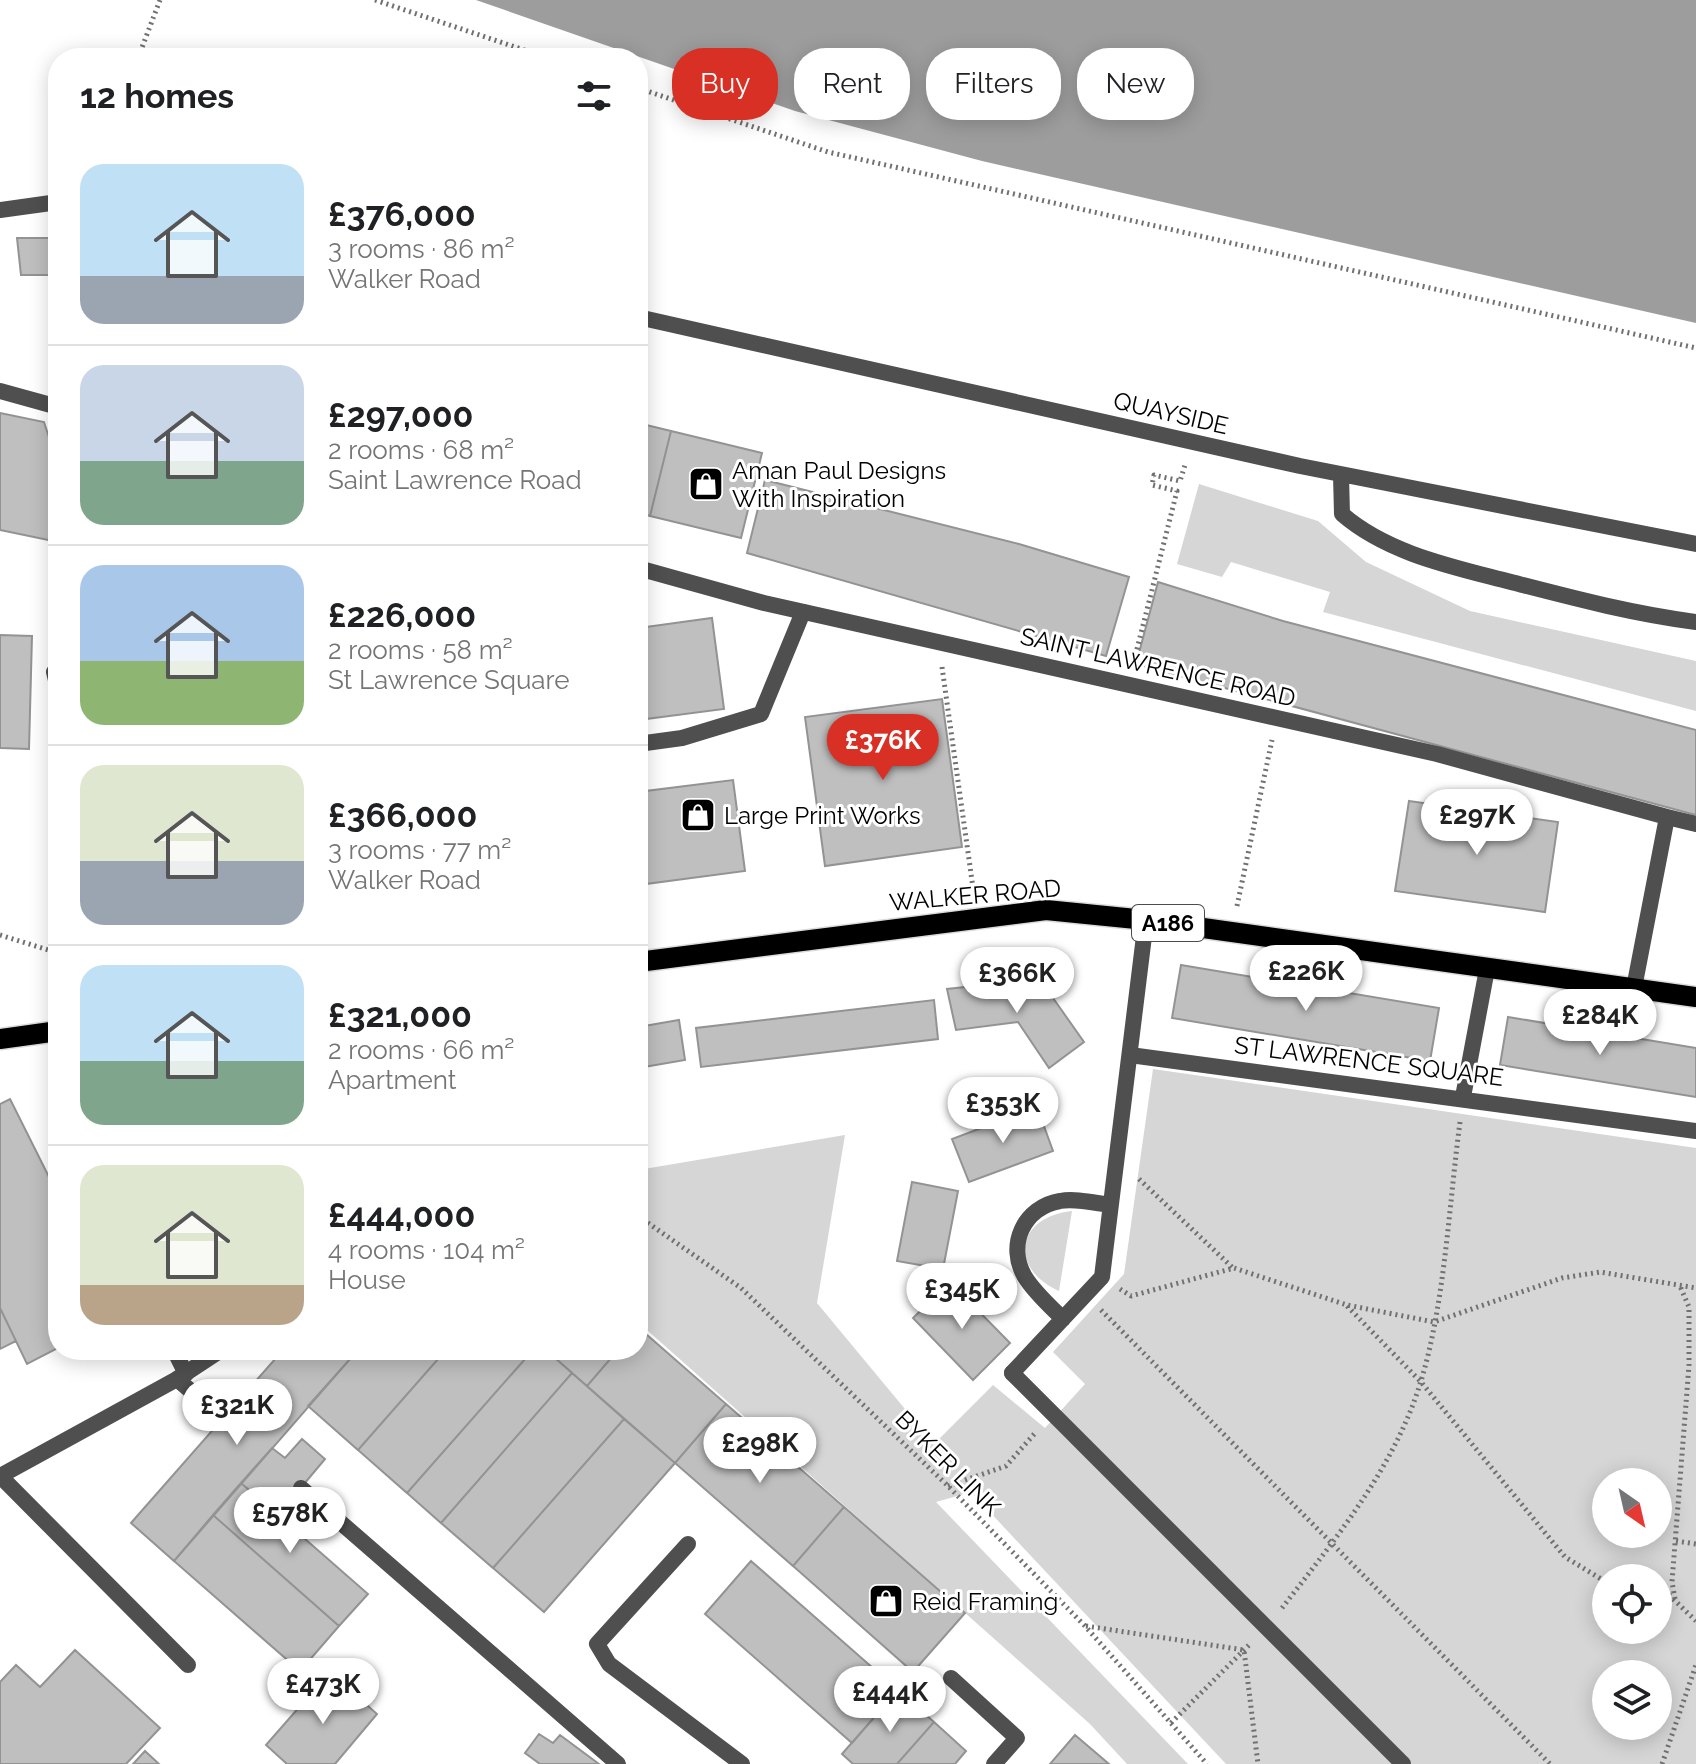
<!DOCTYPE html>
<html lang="en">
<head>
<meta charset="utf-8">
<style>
	body { margin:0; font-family:Raleway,sans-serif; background:#f6f6f6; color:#202124; height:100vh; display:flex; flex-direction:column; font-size:30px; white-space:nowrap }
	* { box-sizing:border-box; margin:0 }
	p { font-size:26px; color:#757577 }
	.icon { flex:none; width:44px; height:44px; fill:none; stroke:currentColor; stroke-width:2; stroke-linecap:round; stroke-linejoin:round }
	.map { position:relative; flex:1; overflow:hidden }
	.panel { position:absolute; left:48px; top:48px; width:600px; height:1312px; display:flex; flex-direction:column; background:#fff; border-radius:32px; box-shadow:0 4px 20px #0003 }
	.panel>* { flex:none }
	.banner { position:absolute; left:672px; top:48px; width:760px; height:72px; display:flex; gap:16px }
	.needle { width:52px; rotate:146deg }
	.tools { position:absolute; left:1592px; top:1468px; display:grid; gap:16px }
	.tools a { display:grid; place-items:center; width:80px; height:80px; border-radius:50%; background:#fff; box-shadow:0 4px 20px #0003; font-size:40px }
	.price { position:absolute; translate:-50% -68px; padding:0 18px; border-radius:28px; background:#fff; color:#222; font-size:26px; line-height:52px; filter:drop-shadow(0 2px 4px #0008) }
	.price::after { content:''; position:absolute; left:50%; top:48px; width:24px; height:18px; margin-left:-12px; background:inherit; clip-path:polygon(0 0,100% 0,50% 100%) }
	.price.current { background:#d93025; color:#fff }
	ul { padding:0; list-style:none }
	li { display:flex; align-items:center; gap:24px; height:200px; padding:0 32px }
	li+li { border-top:2px solid #e0e0e0 }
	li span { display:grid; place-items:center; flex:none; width:224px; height:160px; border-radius:24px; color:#555 }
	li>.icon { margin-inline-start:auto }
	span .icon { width:96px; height:96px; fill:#fffc; stroke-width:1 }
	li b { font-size:34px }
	h2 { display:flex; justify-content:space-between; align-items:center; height:96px; padding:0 32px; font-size:34px }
	.tag { padding:0 28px; border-radius:32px; background:#fff; box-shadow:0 4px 20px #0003; font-size:28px; line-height:72px }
	.tag.current { background:#d93025; color:#fff }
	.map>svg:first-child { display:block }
	.green { fill:#d6d6d6; fill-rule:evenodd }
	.water { fill:#9d9d9d }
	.building { fill:#bfbfbf; stroke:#939393; stroke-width:2 }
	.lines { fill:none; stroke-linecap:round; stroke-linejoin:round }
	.primary-casing { stroke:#dbdbdb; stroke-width:23 }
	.path { stroke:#717171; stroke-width:5; stroke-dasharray:2 4; stroke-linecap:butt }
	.service { stroke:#4f4f4f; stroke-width:16 }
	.pedestrian { stroke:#4f4f4f; stroke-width:16 }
	.minor { stroke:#4f4f4f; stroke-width:16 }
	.primary { stroke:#000; stroke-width:20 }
	.labels { text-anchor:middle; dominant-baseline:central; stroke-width:6; stroke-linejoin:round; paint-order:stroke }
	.shield { fill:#fff; stroke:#4c4c4c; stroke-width:2 }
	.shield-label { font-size:22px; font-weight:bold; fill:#000 }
	.street-label { font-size:24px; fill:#000; stroke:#fff }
	.poi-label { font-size:24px; fill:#000; stroke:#fff; text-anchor:start }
</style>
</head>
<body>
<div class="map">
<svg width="1696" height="1764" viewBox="0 0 1696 1764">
	<rect width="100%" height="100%" fill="#fff"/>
	<path class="green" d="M 1199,484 L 1318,521 L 1366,562 L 1470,611 L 1696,661 L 1696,711 L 1323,612 L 1330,592 L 1231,562 L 1222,577 L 1177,564 Z
		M 1153,1069 L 1696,1148 L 1696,1764 L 1226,1764 L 971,1492 L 936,1502 L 1188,1764 L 1127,1764 L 1090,1724 L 638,1322 L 638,1170 L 845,1135 L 817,1303 L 934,1444 L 993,1385 L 1045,1428 L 1085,1384 L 1053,1352 L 1124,1274 ZM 1606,1482 L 1658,1482 L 1658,1534 L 1606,1534 ZM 1606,1578 L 1658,1578 L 1658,1630 L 1606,1630 ZM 1606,1674 L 1658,1674 L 1658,1726 L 1606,1726 Z
		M 1072,1211 L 1059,1291 C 1008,1268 1016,1217 1072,1211 Z"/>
	<path class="water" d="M 476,0 L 1696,0 L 1696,323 L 982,161 L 795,111 Z"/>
	<path class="building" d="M 17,238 L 58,238 L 58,275 L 21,275 Z
		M 0,413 L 44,422 L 58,465 L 58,542 L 0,530 Z
		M 638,423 L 671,431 L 650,516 L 638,513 Z
		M 671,431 L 762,453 L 741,538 L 650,516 Z
		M 765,480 L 1019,544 L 1129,577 L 1106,656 L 747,553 Z
		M 1158,582 L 1283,621 L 1696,730 L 1696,815 L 1136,664 Z
		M 712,618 L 724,709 L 638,720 L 638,628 Z
		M 0,635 L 32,636 L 29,749 L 0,748 Z
		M 942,699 L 962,847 L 825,866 L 805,717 Z
		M 733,780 L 745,871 L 638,885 L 638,792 Z
		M 1409,801 L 1558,822 L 1545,912 L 1395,891 Z
		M 1181,965 L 1439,1008 L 1430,1061 L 1172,1018 Z
		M 1023,981 L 1046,988 L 1084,1042 L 1049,1068 L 1018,1022 L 956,1030 L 947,989 Z
		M 934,1000 L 938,1039 L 701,1067 L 696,1028 Z
		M 1508,1017 L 1696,1048 L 1696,1097 L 1500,1065 Z
		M 679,1020 L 685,1060 L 638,1068 L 638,1027 Z
		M 10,1099 L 58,1195 L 58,1348 L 27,1364 L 0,1308 L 0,1104 Z
		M 1037,1107 L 1053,1151 L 969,1182 L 952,1139 Z
		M 912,1182 L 958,1191 L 943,1269 L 897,1261 Z
		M 950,1282 L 1010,1343 L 973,1380 L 913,1318 Z
		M 0,1308 L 16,1341 L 0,1349 Z
		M 638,1327 L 726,1404 L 675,1463 L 587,1386 L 618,1350 L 638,1350 Z
		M 283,1350 L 358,1350 L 174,1561 L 131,1523 Z
		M 358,1350 L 446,1350 L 358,1450 L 308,1406 Z
		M 446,1350 L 533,1350 L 407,1493 L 358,1450 Z
		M 533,1350 L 546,1350 L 572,1373 L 441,1523 L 407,1493 Z
		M 546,1350 L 618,1350 L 587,1386 Z
		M 572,1373 L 624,1419 L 493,1568 L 441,1523 Z
		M 726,1404 L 844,1507 L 793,1566 L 675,1463 Z
		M 624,1419 L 675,1463 L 544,1612 L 493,1568 Z
		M 302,1439 L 325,1459 L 278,1515 L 241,1483 L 272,1448 L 285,1458 Z
		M 241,1483 L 368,1594 L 339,1626 L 213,1515 Z
		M 844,1507 L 965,1613 L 913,1672 L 793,1566 Z
		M 213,1515 L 339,1626 L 300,1671 L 174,1561 Z
		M 751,1561 L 898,1690 L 852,1743 L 705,1614 Z
		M 75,1650 L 160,1728 L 126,1764 L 0,1764 L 0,1682 L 16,1665 L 40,1687 Z
		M 330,1672 L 377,1714 L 335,1764 L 287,1764 L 266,1745 Z
		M 898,1690 L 934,1722 L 897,1764 L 853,1764 L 842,1754 Z
		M 934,1722 L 966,1751 L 955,1764 L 897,1764 Z
		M 539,1734 L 553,1743 L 560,1735 L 599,1764 L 540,1764 L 525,1753 Z
		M 1075,1735 L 1109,1764 L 1050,1764 Z
		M 145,1751 L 159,1764 L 133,1764 Z"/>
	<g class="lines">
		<g class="primary-casing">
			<path id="primary" d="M 638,962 L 1046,910 L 1146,920 L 1696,997
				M 0,1039 L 58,1031"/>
		</g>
		<path class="path" d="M 375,0 L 548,58
			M 138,58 L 160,0
			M 638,88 L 828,152 L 1696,348
			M 52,430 L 58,451
			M 1134,661 L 1177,491 L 1152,485 L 1154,475 L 1180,481 L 1186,462
			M 942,667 L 974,895
			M 1237,906 L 1272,740
			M 0,935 L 58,953
			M 1139,1179 L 1233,1268
			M 638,1216 L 741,1288 L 948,1486 L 1085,1626 L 1207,1764
			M 1120,1289 L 1131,1296 L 1234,1268 L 1347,1305 L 1434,1322 L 1562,1278 L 1600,1272 L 1696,1288
			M 1347,1306 L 1421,1382 L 1565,1557 L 1606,1582
			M 1101,1310 L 1550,1764
			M 948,1486 L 1006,1466 L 1036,1432
			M 1676,1541 L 1696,1544
			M 1658,1592 L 1666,1592 L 1696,1621
			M 1675,1599 L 1672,1582 L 1689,1365 L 1689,1307 L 1680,1286
			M 1282,1608 C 1336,1538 1395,1467 1421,1381 C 1445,1302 1449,1204 1460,1122
			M 1086,1626 L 1244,1650 L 1258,1764
			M 1171,1723 L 1249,1645
			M 1662,1764 L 1696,1665"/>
		<path class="service" d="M 54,672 L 58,689
			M 638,744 L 682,738 L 761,714 L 803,612
			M 174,1350 L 186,1374
			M 177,1379 L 223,1419
			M 0,1476 L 188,1665
			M 301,1488 L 618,1764
			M 688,1544 L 597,1644 L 609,1664 L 742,1764
			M 951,1678 L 1017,1738 L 994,1764"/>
		<path class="pedestrian" d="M 1012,1373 L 1403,1764"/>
		<path class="minor" d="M 0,210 L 58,202
			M 638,317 L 1300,466 L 1696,544
			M 0,391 L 58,407
			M 1341,475 L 1342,514 C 1388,554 1454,567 1511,582 C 1573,598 1633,614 1696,622
			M 638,568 L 764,603 L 1437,754 L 1667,817 L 1634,988
			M 1667,817 L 1696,824
			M 1130,1055 L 1696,1131
			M 1463,1097 L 1487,969
			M 1063,1319 C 1050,1306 1035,1293 1025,1277 C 1006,1245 1024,1207 1060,1201 C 1075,1198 1095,1203 1110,1205
			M 1012,1373 L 1102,1277 L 1146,920
			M 0,1476 L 177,1379 L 221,1350"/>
		<use href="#primary" class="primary"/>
	</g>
	<defs>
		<g id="shop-square" transform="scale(1.8)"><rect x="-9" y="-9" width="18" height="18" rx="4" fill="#000" stroke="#fff"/><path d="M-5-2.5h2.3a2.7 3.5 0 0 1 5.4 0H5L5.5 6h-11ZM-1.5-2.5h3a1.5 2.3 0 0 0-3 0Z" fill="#fff"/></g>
	</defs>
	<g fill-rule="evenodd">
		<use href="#shop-square" x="706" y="484"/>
		<use href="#shop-square" x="698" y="815"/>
		<use href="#shop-square" x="886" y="1601"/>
	</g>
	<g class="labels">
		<rect class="shield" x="1132" y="905" width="72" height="36" rx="6"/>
		<g class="shield-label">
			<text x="1168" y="923">A186</text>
		</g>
		<g class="street-label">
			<text transform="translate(1171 413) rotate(13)">QUAYSIDE</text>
			<text transform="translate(1158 667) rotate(13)">SAINT LAWRENCE ROAD</text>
			<text transform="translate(975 895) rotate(-5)">WALKER ROAD</text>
			<text transform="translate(1369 1061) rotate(7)">ST LAWRENCE SQUARE</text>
			<text transform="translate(948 1463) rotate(45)">BYKER LINK</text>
		</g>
		<g class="poi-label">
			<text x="732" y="470">Aman Paul Designs<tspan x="732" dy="28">With Inspiration</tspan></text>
			<text x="724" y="815">Large Print Works</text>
			<text x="912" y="1601">Reid Framing</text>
		</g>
	</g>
</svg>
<div class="tools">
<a><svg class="needle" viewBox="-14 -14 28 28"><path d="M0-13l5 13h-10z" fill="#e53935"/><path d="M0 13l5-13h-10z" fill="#757577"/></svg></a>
<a><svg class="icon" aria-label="locate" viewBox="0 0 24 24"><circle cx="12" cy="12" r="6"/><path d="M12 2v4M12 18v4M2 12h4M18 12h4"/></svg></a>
<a><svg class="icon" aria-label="layers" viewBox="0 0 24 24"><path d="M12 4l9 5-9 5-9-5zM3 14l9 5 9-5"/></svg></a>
</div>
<b class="price current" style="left:883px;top:782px">£376K</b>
<b class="price" style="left:1477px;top:857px">£297K</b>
<b class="price" style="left:1306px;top:1013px">£226K</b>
<b class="price" style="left:1017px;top:1015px">£366K</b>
<b class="price" style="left:1600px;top:1057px">£284K</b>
<b class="price" style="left:1003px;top:1145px">£353K</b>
<b class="price" style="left:962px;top:1331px">£345K</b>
<b class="price" style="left:237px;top:1447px">£321K</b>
<b class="price" style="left:760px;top:1485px">£298K</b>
<b class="price" style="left:290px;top:1555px">£578K</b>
<b class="price" style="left:323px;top:1726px">£473K</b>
<b class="price" style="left:890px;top:1734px">£444K</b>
<div class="banner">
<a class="tag current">Buy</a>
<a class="tag">Rent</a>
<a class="tag">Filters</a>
<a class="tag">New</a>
</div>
<section class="panel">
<h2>12 homes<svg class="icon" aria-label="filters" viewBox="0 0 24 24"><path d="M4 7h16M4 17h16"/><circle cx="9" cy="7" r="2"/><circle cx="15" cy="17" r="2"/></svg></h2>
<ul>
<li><span style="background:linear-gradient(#bfe0f5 70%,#9aa5b1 0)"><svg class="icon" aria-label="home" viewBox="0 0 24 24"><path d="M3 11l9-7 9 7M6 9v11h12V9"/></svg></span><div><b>£376,000</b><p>3 rooms · 86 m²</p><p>Walker Road</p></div></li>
<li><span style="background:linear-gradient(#c9d6e8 60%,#7fa58c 0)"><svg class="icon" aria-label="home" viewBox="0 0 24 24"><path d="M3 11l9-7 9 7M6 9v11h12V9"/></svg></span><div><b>£297,000</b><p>2 rooms · 68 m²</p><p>Saint Lawrence Road</p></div></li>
<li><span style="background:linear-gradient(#a9c7e8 60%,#8fb573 0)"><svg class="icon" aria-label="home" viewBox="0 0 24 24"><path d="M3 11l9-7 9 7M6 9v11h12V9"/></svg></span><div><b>£226,000</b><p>2 rooms · 58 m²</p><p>St Lawrence Square</p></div></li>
<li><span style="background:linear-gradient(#dfe7d0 60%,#9aa5b1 0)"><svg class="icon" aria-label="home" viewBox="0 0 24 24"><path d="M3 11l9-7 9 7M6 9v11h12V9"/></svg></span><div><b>£366,000</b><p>3 rooms · 77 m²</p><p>Walker Road</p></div></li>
<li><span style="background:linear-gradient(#bfe0f5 60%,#7fa58c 0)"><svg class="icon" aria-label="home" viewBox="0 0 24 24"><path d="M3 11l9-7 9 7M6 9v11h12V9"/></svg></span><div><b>£321,000</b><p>2 rooms · 66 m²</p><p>Apartment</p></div></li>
<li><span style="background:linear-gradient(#dfe7d0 75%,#b9a48a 0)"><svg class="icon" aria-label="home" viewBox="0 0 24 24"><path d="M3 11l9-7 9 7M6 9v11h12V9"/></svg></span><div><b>£444,000</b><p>4 rooms · 104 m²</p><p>House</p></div></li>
</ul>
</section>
</div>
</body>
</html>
